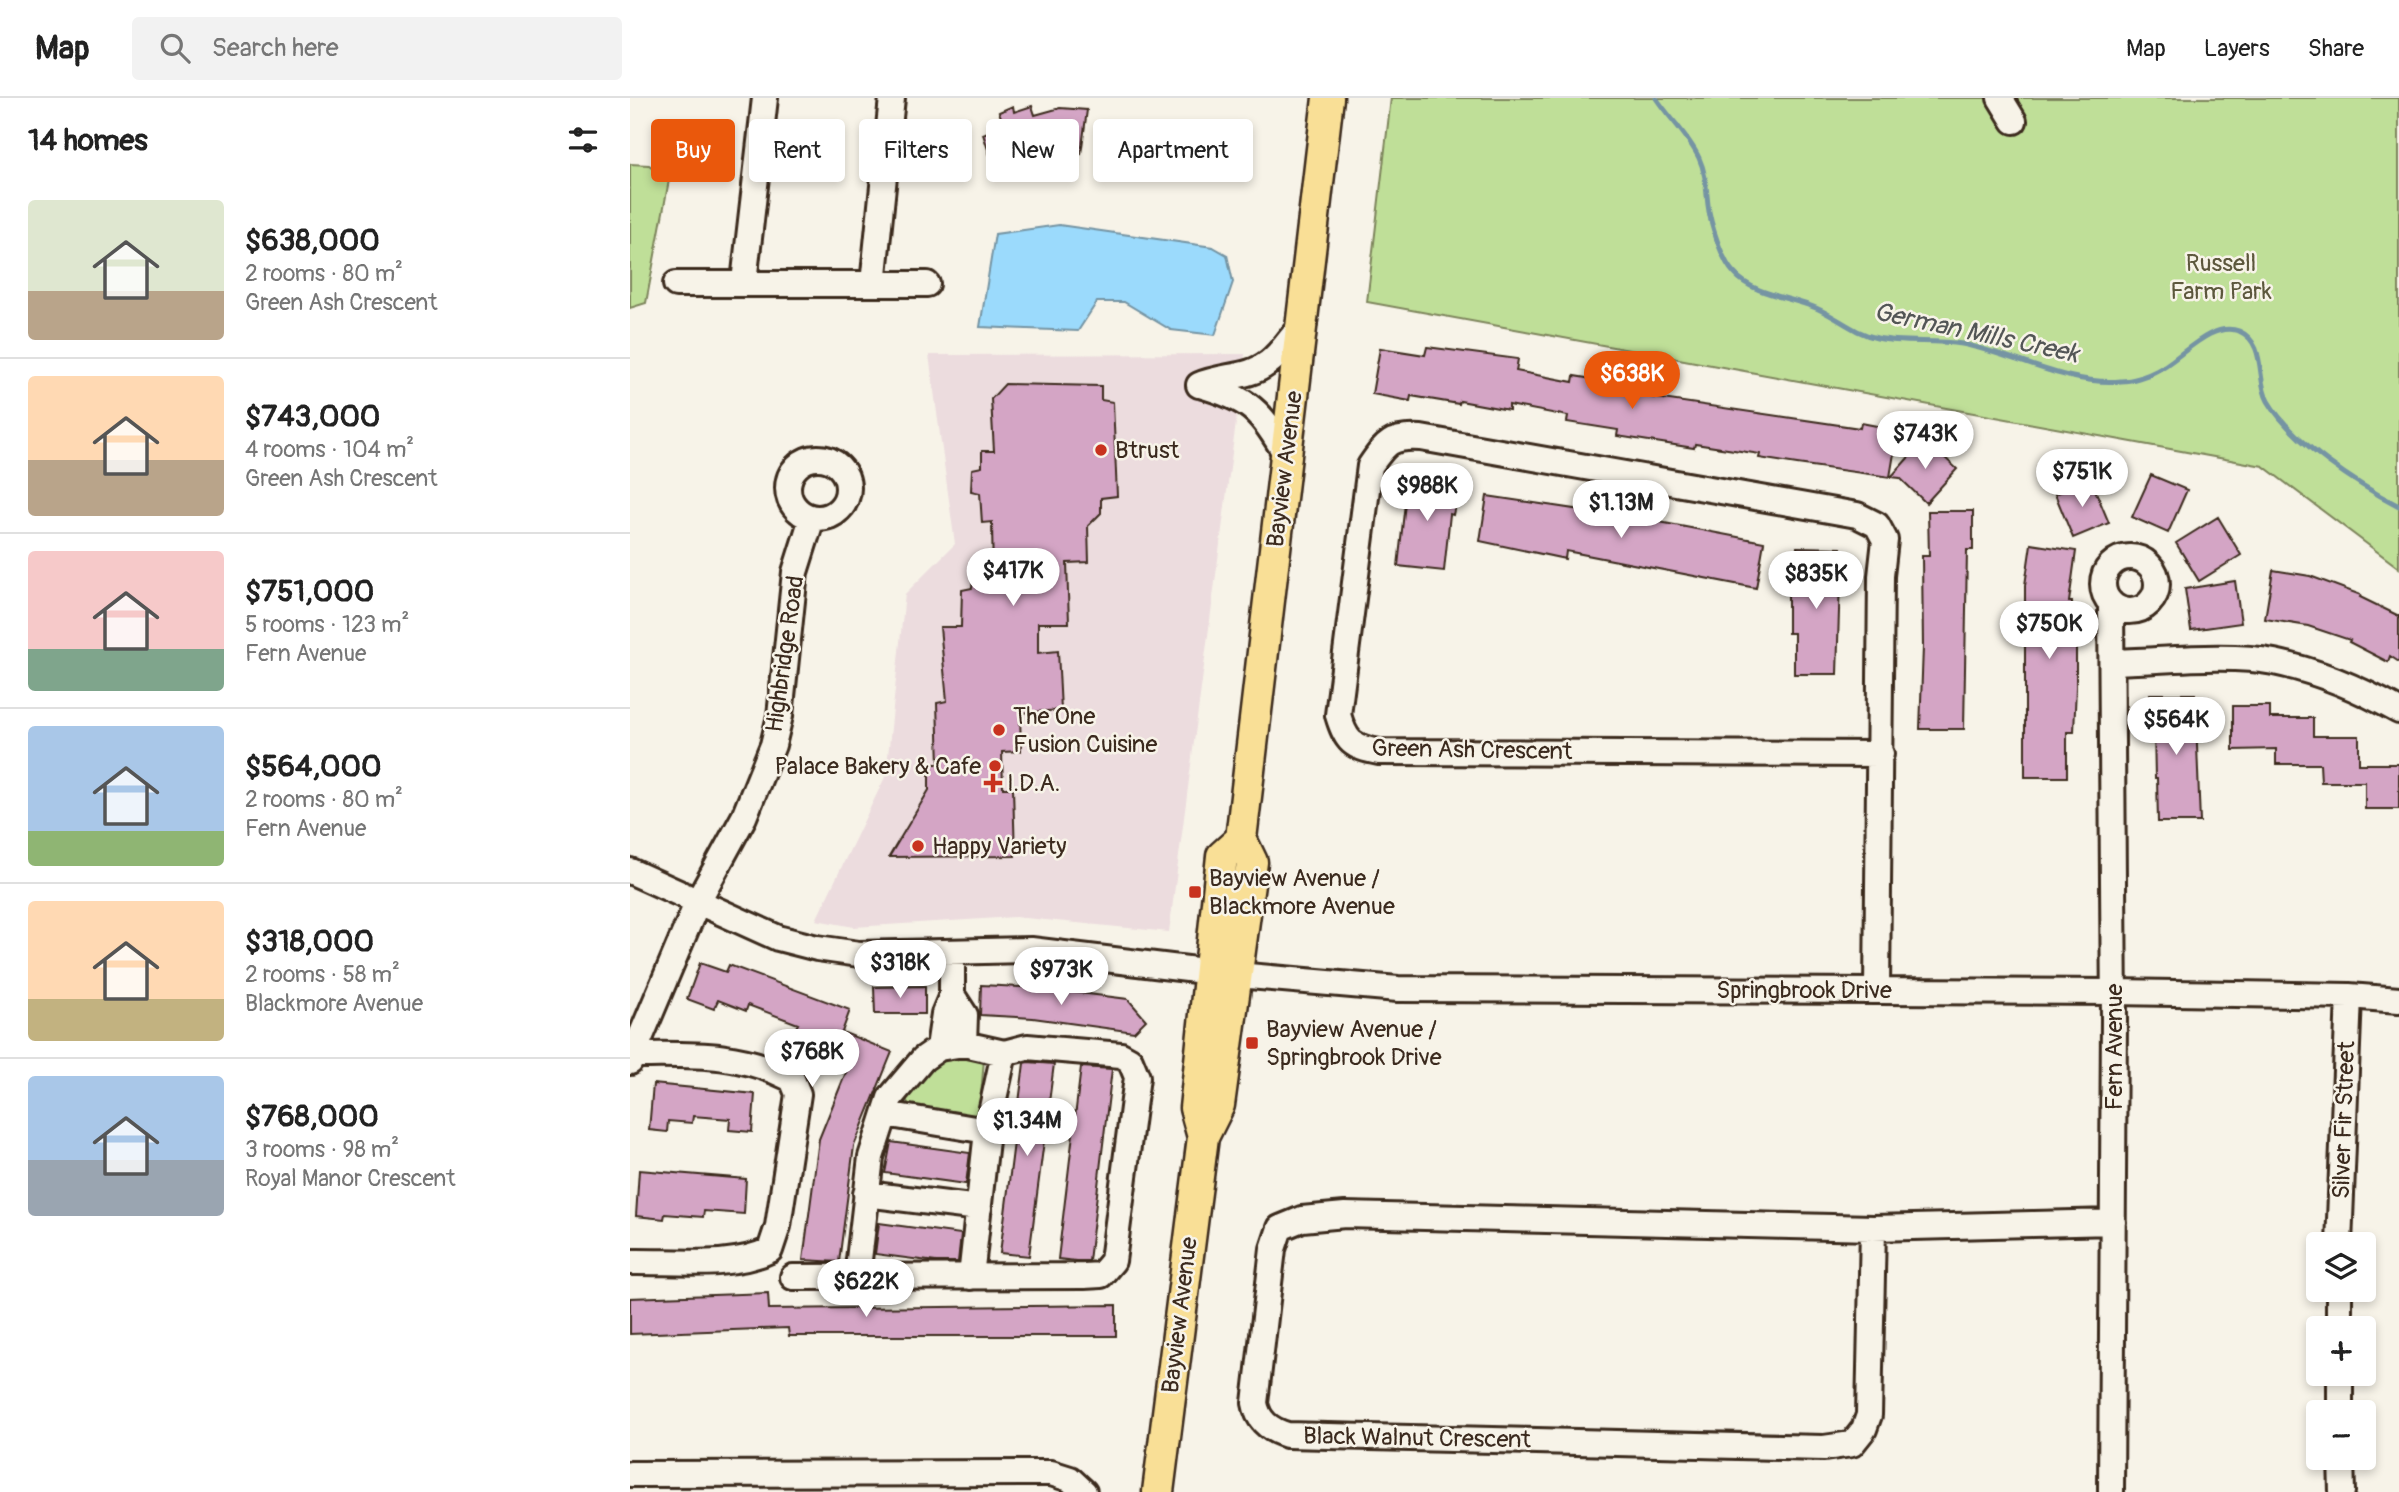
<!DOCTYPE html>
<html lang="en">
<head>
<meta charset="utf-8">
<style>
	body { margin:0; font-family:Pangolin,sans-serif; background:#f2f2f2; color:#222; height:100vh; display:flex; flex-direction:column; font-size:26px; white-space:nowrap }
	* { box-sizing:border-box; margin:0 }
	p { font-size:23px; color:#767676 }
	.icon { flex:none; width:38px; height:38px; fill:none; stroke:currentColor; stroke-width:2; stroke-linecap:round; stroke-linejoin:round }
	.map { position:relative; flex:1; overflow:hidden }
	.panel { display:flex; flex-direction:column; background:#fff; width:630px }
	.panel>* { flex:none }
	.top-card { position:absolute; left:21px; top:21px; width:665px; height:63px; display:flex; gap:14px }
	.tools { position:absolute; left:1676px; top:1134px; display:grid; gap:14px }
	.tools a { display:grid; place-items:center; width:70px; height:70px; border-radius:7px; background:#fff; box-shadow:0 4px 10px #0003; font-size:35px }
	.price { position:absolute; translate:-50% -60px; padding:0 16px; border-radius:24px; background:#fff; color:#222; font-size:23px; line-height:46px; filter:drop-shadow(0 2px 4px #0008) }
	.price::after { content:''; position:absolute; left:50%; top:42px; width:21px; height:16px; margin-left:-10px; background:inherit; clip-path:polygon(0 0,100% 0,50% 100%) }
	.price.on { background:#ea580c; color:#fff }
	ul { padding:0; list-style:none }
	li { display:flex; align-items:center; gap:21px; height:175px; padding:0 28px }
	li+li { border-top:2px solid #e0e0e0 }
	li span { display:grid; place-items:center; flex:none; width:196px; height:140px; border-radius:7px; color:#555 }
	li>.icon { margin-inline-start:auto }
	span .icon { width:84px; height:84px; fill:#fffc; stroke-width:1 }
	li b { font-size:30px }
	h2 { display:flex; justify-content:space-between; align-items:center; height:84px; padding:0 28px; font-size:30px }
	.pill { padding:0 24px; border-radius:7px; background:#fff; box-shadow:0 4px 10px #0003; font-size:24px; line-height:63px }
	.pill.on { background:#ea580c; color:#fff }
	header { display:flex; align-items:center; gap:42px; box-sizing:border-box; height:98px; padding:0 35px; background:#fff; border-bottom:2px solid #e0e0e0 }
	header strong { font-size:33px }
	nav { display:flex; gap:38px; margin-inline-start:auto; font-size:24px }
	.search { width:490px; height:63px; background:#f2f2f2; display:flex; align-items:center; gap:18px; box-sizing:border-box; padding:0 24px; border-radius:7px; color:#767676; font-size:26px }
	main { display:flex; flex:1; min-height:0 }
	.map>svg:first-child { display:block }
	.built { fill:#ecdcde }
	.green { fill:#bfdf98; stroke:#7d845b; stroke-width:2 }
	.water { fill:#9bdafc; stroke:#7594a3; stroke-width:2 }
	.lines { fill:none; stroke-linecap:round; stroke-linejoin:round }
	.stream { stroke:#7594a3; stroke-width:5 }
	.building { fill:#d4a5c5; stroke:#3b2a1e; stroke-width:2 }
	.minor-casing { stroke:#3b2a1e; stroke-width:30 }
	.major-casing { stroke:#3b2a1e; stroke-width:35 }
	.minor { stroke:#f7f3e8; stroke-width:24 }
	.major { stroke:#f9df96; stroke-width:30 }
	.poi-dot { fill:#c8321e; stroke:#f7f3e8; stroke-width:2.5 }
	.labels { text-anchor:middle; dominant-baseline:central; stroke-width:5; stroke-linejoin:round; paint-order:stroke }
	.park-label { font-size:24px; fill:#5c573c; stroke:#f7f3e8 }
	.poi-label { font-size:24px; fill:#3b2a1e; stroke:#f7f3e8; text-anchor:start }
	.street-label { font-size:24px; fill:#3b2a1e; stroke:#f7f3e8 }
	.water-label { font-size:26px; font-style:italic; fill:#535656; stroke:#f7f3e8 }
</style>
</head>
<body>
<header>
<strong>Map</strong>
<div class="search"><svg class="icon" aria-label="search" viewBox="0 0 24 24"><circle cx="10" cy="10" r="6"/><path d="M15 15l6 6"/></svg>Search here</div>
<nav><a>Map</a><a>Layers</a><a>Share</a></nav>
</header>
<main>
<section class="panel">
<h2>14 homes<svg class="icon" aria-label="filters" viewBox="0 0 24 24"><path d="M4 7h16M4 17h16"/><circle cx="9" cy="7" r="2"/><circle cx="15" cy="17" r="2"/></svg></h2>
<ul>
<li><span style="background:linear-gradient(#dfe7d0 65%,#b9a48a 0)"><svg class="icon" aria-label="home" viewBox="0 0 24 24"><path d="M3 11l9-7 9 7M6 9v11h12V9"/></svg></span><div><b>$638,000</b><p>2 rooms · 80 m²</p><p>Green Ash Crescent</p></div></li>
<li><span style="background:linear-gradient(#ffd9b3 60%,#b9a48a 0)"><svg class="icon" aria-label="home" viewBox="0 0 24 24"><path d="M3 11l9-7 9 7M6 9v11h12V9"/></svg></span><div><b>$743,000</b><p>4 rooms · 104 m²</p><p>Green Ash Crescent</p></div></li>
<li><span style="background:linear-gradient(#f6c9c9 70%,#7fa58c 0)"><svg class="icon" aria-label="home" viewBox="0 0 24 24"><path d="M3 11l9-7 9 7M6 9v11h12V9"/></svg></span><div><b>$751,000</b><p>5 rooms · 123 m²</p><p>Fern Avenue</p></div></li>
<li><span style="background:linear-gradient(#a9c7e8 75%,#8fb573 0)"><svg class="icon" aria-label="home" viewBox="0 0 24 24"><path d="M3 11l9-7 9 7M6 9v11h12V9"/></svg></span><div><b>$564,000</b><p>2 rooms · 80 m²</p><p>Fern Avenue</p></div></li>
<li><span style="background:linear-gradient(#ffd9b3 70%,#c2b280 0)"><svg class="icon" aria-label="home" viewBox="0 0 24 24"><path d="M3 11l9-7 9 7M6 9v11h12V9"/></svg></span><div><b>$318,000</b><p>2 rooms · 58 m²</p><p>Blackmore Avenue</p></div></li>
<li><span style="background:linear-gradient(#a9c7e8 60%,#9aa5b1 0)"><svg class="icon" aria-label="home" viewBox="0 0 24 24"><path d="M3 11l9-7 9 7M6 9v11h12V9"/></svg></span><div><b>$768,000</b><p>3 rooms · 98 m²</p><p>Royal Manor Crescent</p></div></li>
</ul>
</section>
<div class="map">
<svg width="1769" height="1394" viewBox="0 0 1769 1394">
	<rect width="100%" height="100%" fill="#f7f3e8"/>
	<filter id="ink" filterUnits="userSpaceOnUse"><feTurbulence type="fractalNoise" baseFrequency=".0143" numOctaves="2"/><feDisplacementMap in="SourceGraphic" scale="14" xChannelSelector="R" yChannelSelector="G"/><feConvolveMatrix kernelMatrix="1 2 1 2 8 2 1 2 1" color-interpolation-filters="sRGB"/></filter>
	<g filter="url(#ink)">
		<path class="built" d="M 615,256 L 539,834 L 385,819 L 224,829 L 186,822 L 256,677 L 275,496 L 325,446 L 299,257 Z"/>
		<path class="green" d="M 761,0 L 1769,0 L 1769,470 L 1633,368 L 737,204 Z
			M 0,66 L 19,67 L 39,82 L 16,205 L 0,210 Z
			M 318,953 L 354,961 L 350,1010 L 344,1020 C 332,1020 321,1012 310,1013 C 306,1013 303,1016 299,1016 C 278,1019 275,1001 274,985 Z"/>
		<path class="water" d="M 429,127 L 583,149 L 597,157 L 603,184 L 585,237 L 541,232 L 494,204 L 467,204 L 448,233 L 350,229 L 365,136 Z"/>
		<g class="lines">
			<path class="stream" d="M 1026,0 C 1040,21 1058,37 1069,60 C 1076,75 1076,90 1078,107 C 1080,124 1092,163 1104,175 C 1123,197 1160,199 1186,210 C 1207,219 1224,235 1247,240 C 1275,246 1304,241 1332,246 C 1384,256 1437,288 1491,283 C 1502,283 1517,278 1526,273 C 1550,262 1580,222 1609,233 C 1637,245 1626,283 1638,303 C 1662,344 1728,387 1769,408"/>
		</g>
		<path class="building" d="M 383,8 L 384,14 L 402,8 L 405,17 L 430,10 L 457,12 L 451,56 L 444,55 L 441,77 L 397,73 L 392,75 L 387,66 L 365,73 L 353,36 L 374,27 L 369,14 Z
			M 797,249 L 888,261 L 886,273 L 943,284 L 944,278 L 987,285 L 985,294 L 1230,330 L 1231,325 L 1268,332 L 1260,379 L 1167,366 L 1129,360 L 1130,356 L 1065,346 L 1064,350 L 987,338 L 988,332 L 937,324 L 938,318 L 879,307 L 879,312 L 830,303 L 829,306 L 781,298 L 780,303 L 742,296 L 750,250 L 795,257 Z
			M 375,286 L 471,288 L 471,302 L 483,304 L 487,398 L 471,400 L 471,415 L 458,428 L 459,464 L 437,465 L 439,525 L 408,525 L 408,555 L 428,553 L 431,612 L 390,615 L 391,653 L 372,654 L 373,690 L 383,690 L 385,758 L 259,759 L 299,692 L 299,666 L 309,666 L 307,605 L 317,603 L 310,529 L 331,529 L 332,492 L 342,490 L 343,479 L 363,480 L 362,424 L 352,425 L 350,395 L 341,393 L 342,371 L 352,369 L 352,353 L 364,353 L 361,301 Z
			M 1295,341 L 1327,371 L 1296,405 L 1270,380 L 1261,379 Z
			M 1521,377 L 1557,392 L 1538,435 L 1502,419 Z
			M 778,378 L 829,387 L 823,417 L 820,416 L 814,473 L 768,468 Z
			M 1461,382 L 1479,425 L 1443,440 L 1425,396 Z
			M 857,398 L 951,412 L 951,409 L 1134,444 L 1126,490 L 936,453 L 935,461 L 850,443 Z
			M 1298,413 L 1343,413 L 1343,452 L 1337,452 L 1334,631 L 1290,631 L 1293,549 L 1292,458 L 1299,458 Z
			M 1588,419 L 1611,457 L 1569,483 L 1546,445 Z
			M 1401,446 L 1446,453 L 1439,504 L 1442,504 L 1442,549 L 1446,549 L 1446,589 L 1444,634 L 1437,634 L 1437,679 L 1395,679 L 1395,487 Z
			M 1167,449 L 1211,450 L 1207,576 L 1164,576 L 1164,535 L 1158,535 L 1158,495 L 1167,495 Z
			M 1643,472 L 1680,478 L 1731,497 L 1730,499 L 1769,518 L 1769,564 L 1760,558 L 1758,564 L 1719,544 L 1720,542 L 1678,528 L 1635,521 Z
			M 1605,483 L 1611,525 L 1561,532 L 1555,491 Z
			M 1520,596 L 1565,596 L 1570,724 L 1528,724 L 1527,680 L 1525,680 L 1524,632 L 1520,632 Z
			M 1603,608 L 1640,608 L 1640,620 L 1683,620 L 1683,638 L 1729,638 L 1729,666 L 1769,666 L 1769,711 L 1735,711 L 1735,684 L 1691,684 L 1690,666 L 1646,666 L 1646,651 L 1603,652 Z
			M 70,865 L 96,874 L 99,867 L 220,912 L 212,934 L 262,954 L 224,1048 L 209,1164 L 173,1162 L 189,1041 L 223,957 L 187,944 L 189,938 L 166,929 L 168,926 L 118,907 L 116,913 L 88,902 L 84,911 L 57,901 Z
			M 351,887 L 410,890 L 498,901 L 516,922 L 504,934 L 403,920 L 350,917 Z
			M 295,888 L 295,916 L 245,916 L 244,889 Z
			M 398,964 L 424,966 L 399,1158 L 370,1155 L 394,965 Z
			M 451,969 L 482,971 L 459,1163 L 446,1163 L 428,1161 Z
			M 23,986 L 125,996 L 122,1034 L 99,1032 L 100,1021 L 63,1018 L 62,1025 L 38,1023 L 37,1034 L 19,1032 Z
			M 261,1044 L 340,1055 L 336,1086 L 255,1075 Z
			M 9,1072 L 116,1081 L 114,1116 L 74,1113 L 73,1119 L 35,1116 L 34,1121 L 6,1118 Z
			M 249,1125 L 331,1136 L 328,1164 L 306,1164 L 245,1156 Z
			M 138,1195 L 139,1211 L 486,1207 L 486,1238 L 159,1238 L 158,1230 L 0,1236 L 0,1200 Z"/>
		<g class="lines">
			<g class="minor-casing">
				<path id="minor" d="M 1370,0 L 1384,23
					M 114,184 L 135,0
					M 46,186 L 243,186 L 262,0
					M 243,186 L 297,186
					M 569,287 C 592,277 619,280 638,265 C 651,256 661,239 672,227
					M 570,287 C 619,301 631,312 656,357
					M158 390a30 30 0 1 1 60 0a30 30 0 1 1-60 0Z
					M1473 486a27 27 0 1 1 54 0a27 27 0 1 1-54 0Z
					M 1483,564 C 1532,563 1597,555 1644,564 C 1688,573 1730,591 1769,613
					M 0,773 L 148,840 L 187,850 L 229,856 L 401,852 L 607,877 L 768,891 L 1484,894 L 1719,898 L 1769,902
					M 1247,893 L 1251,478 L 1255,442 L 1247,427 L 1227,417 L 791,340 C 761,338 756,345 740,368 L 708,617 C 716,644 722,649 749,654 L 1251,656
					M 322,897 L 335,917 L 334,946
					M 309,950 L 314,916 L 322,897 L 322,855
					M 0,957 C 59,957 108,953 162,981 L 168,996 L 148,1128 L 140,1152 C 102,1171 43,1163 0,1164
					M 0,964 L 68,803 L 114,719 L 143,647 L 150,618 L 165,474 L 182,420
					M 255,1016 L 357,1033
					M 236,1096 L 349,1110
					M 1243,1130 L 1239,1317 L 1234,1331 L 1222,1346 L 1194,1350 L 657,1337 C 640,1332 628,1323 625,1305 L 643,1151 L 650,1130 L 672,1121 L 715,1117 L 1243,1130 L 1483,1124
					M 1709,1146 L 1719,898
					M 163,1179 C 260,1179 357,1179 454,1178 L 471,1177 L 483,1163 L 507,979 L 500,962 L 491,957 L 397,949 L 374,955 L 334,946 L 309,950 L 293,961 L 260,1000 L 241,1059 L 227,1179
					M 341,1179 L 357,1033 L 374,955
					M 1709,1192 L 1709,1230
					M 1710,1276 L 1710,1314
					M 1711,1360 L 1712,1394
					M 0,1376 L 421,1375 L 440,1381 L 454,1394
					M 1481,1394 L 1484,921 L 1481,505"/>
			</g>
			<g class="major-casing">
				<path id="major" d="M 573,1039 L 565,1010 L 592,758 L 611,741
					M 528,1394 L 573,1039 L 589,1007 L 622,764 L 611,741 L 698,0"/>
			</g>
			<use href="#minor" class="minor"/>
			<use href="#major" class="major"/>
		</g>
	</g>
	<g class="poi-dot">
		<circle cx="471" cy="352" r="7"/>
		<circle cx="369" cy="632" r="7"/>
		<circle cx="365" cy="668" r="7"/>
		<path d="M359.5 674.5h7v7h7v7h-7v7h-7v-7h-7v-7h7z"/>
		<circle cx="288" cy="748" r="7"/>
		<rect x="558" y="787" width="14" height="14" rx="3.5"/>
		<rect x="615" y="938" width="14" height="14" rx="3.5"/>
	</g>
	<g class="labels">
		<g class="park-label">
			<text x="1591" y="165">Russell<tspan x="1591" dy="28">Farm Park</tspan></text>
		</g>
		<g class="poi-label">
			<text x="485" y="352">Btrust</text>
			<text x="383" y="618">The One<tspan x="383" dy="28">Fusion Cuisine</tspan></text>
			<text x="351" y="668" text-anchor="end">Palace Bakery &amp; Cafe</text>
			<text x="377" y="685">I.D.A.</text>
			<text x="302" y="748">Happy Variety</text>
			<text x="579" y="780">Bayview Avenue /<tspan x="579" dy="28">Blackmore Avenue</tspan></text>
			<text x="636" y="931">Bayview Avenue /<tspan x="636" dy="28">Springbrook Drive</tspan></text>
		</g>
		<g class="street-label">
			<text transform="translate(655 371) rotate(-83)">Bayview Avenue</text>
			<text transform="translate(155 556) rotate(-82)">Highbridge Road</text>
			<text transform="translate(842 652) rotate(1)">Green Ash Crescent</text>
			<text x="1174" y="892">Springbrook Drive</text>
			<text transform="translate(1484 949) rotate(-90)">Fern Avenue</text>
			<text transform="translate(1714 1022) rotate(-88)">Silver Fir Street</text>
			<text transform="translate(550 1217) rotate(-83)">Bayview Avenue</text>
			<text transform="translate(787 1340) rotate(1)">Black Walnut Crescent</text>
		</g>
		<g class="water-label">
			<text transform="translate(1346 235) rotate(12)">German Mills Creek</text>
		</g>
	</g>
</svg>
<div class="tools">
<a><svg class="icon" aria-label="layers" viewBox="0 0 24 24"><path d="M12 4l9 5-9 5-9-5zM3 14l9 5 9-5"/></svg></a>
<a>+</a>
<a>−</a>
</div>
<b class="price on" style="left:1002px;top:313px">$638K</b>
<b class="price" style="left:1295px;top:373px">$743K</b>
<b class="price" style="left:1452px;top:411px">$751K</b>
<b class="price" style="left:797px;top:425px">$988K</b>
<b class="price" style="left:991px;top:442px">$1.13M</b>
<b class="price" style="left:383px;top:510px">$417K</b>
<b class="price" style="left:1186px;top:513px">$835K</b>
<b class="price" style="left:1419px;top:563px">$750K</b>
<b class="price" style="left:1546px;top:659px">$564K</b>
<b class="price" style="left:270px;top:902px">$318K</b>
<b class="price" style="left:431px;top:909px">$973K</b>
<b class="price" style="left:182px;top:991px">$768K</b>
<b class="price" style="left:397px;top:1060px">$1.34M</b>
<b class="price" style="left:236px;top:1221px">$622K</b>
<div class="top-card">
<a class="pill on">Buy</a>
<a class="pill">Rent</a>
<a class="pill">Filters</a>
<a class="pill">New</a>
<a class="pill">Apartment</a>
</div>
</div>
</main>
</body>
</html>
